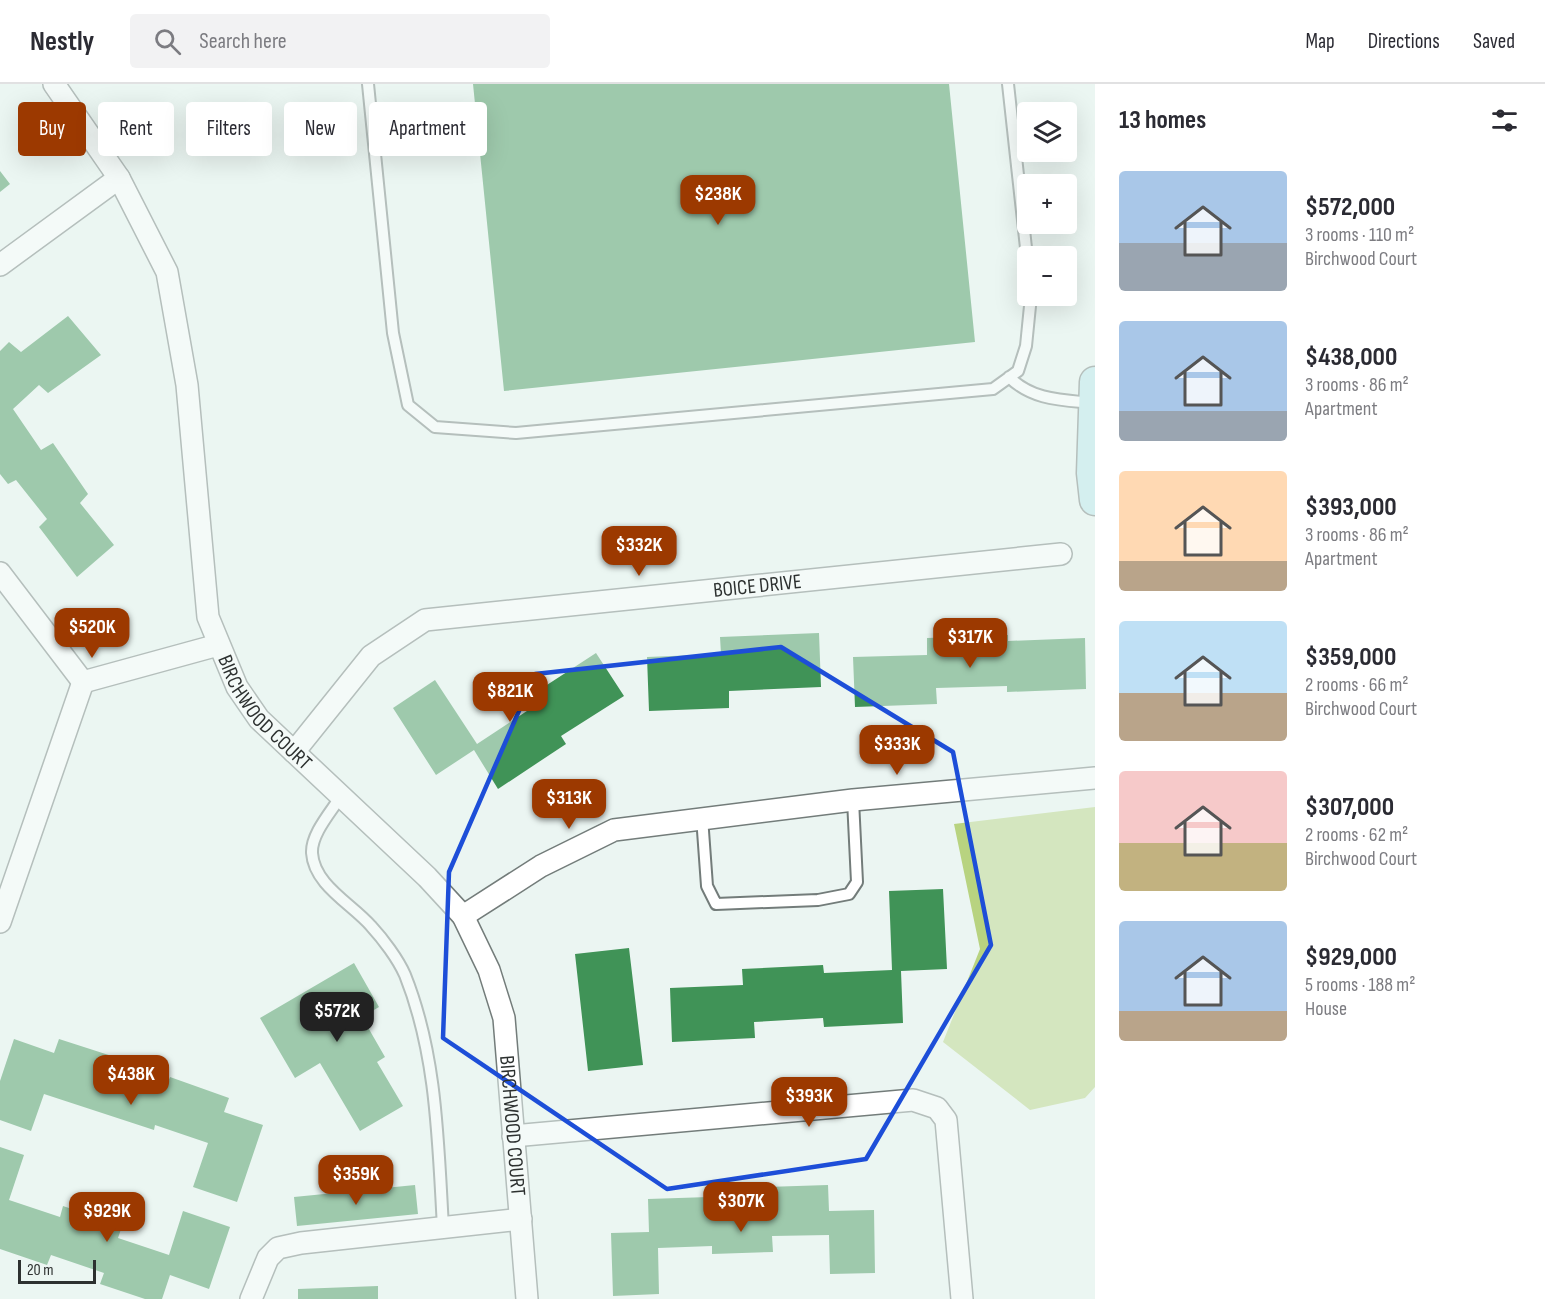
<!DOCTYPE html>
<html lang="en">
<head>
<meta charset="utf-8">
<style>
	body { margin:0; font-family:"Sofia Sans Condensed",sans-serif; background:#f2f2f3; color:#2b2b33; height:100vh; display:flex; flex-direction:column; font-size:22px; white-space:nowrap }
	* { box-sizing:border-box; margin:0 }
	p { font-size:20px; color:#7c7c81 }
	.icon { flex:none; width:33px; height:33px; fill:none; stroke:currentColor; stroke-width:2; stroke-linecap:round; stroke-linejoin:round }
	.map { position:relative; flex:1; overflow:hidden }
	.sheet { display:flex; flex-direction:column; background:#fff; width:450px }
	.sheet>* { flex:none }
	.top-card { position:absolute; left:18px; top:18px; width:570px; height:54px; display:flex; gap:12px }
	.buttons { position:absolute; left:1017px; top:18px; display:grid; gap:12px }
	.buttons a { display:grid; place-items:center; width:60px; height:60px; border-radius:6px; background:#fff; box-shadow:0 6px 24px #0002; font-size:30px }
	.scale { position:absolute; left:18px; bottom:15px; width:78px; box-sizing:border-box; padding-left:6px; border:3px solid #2d3130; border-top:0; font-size:16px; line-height:21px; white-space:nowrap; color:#2d3130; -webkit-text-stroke:4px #ebf5f2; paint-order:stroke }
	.price { position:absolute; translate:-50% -51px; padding:0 14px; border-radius:12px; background:#9c3900; color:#fff; font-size:20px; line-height:39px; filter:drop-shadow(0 2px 3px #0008) }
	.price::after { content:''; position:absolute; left:50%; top:36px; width:18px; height:14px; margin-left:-9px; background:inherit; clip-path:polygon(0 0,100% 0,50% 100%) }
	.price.current { background:#222; color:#fff }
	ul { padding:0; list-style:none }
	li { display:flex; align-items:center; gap:18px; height:150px; padding:0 24px }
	li span { display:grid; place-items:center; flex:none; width:168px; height:120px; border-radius:6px; color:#555 }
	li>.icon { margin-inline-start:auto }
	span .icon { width:72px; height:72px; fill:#fffc; stroke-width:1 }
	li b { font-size:26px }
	h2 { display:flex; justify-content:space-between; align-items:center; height:72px; padding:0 24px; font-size:26px }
	.chip { padding:0 21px; border-radius:6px; background:#fff; box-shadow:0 6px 24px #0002; font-size:21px; line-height:54px }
	.chip.current { background:#9c3900; color:#fff }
	header { display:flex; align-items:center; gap:36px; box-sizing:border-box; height:84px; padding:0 30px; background:#fff; border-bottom:2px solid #e1e1e2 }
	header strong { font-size:28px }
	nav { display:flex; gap:33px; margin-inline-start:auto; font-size:21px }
	.search { width:420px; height:54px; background:#f2f2f3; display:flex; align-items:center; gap:15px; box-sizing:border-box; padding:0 21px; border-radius:6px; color:#7c7c81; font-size:22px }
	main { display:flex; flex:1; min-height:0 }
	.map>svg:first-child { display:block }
	.green { fill:#b8d380 }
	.building { fill:#409357 }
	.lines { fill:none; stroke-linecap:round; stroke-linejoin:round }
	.lane-casing { stroke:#737c7a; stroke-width:14 }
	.street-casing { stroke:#737c7a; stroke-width:24 }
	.secondary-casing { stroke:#737c7a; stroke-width:33 }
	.lane { stroke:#fff; stroke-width:10 }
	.street { stroke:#fff; stroke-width:21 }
	.secondary { stroke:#b8e6ea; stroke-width:30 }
	.marked { fill:none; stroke:#1d4ed8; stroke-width:4.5; stroke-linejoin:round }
	.labels { text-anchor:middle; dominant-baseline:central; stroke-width:4.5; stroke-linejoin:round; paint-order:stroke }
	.street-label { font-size:21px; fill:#2d3130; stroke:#ebf5f2 }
</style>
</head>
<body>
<header>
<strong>Nestly</strong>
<div class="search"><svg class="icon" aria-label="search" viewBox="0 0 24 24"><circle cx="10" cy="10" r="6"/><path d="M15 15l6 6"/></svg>Search here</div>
<nav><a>Map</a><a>Directions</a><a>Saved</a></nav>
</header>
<main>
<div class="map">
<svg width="1095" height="1215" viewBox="0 0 1095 1215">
	<rect width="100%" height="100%" fill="#ebf5f2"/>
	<path class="green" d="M 1095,723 L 1095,1003 L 1085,1014 L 1030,1026 L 943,958 L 980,865 L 954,740 Z"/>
	<path class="building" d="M 473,0 L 949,0 L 975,258 L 504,307 Z
		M 0,87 L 10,100 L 0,108 Z
		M 68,232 L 101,271 L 48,309 L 39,301 L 13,325 L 41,366 L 53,359 L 88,410 L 80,419 L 114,461 L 77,493 L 39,443 L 47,435 L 16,396 L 8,400 L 0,390 L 0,267 L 9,258 L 21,268 Z
		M 819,549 L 821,603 L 729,607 L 729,624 L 649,627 L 647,573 L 721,570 L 720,553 Z
		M 1008,551 L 1008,557 L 1085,554 L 1086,605 L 1007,608 L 1007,602 L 936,604 L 937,620 L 855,623 L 853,573 L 927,571 L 927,554 Z
		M 596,569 L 624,612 L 561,652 L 566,660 L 498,705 L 474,666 L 436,691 L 393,624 L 435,596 L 477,660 L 536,621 L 530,612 Z
		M 943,805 L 947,885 L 901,887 L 903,939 L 824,943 L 823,934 L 754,938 L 755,954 L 672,958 L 670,904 L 743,901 L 742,885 L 823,881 L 824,889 L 892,886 L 889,807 Z
		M 629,864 L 643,981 L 588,987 L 575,870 Z
		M 354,879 L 379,923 L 362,933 L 385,973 L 377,978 L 403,1022 L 360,1047 L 320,979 L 295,994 L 260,934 Z
		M 14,955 L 54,969 L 59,955 L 118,974 L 114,985 L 166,1003 L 170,993 L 229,1014 L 224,1028 L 263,1041 L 237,1118 L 193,1103 L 208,1059 L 155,1041 L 154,1046 L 44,1010 L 31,1047 L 0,1036 L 0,997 Z
		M 0,1063 L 24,1071 L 9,1116 L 60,1133 L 63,1122 L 122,1142 L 118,1154 L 169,1171 L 183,1127 L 230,1143 L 209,1205 L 170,1191 L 162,1215 L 145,1215 L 100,1200 L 104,1189 L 51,1171 L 47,1181 L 0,1165 Z
		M 415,1101 L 418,1130 L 297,1142 L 294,1113 Z
		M 828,1101 L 829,1127 L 874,1126 L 875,1189 L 830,1190 L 829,1151 L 772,1152 L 773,1168 L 712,1170 L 712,1162 L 658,1164 L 659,1210 L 613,1212 L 611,1149 L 649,1148 L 648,1115 L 709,1113 L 710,1120 L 766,1118 L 766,1103 Z
		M 378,1202 L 378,1215 L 298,1215 L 298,1205 Z"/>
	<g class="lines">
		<g class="lane-casing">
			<path id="lane" d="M 368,0 L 393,249 L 408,321 L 435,343 L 516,349 L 993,305 L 1018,287 L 1026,262 L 1031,212
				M 1008,0 L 1028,182
				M 1009,293 C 1032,316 1061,316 1092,319
				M 341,712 C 331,728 311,750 312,769 C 314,801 352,820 371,842 C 383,855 398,875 405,891 C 437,971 438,1058 443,1143
				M 702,733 L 707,802 L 716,820 L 818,816 L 849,810 L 857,798 L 853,716"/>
		</g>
		<g class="street-casing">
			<g id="street">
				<path id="s1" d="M 54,0 L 119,94 L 167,188 L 187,301 L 208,533 L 237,603 L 259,635 L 427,793 L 463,832 L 489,886 L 504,934 L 527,1215"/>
				<path d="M 0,181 L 119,94"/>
				<path d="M 0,489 L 83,598 L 218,561"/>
				<path id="s2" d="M 294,668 L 371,572 L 425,536 L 1061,470"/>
				<path d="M 463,832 L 541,782 L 614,746 L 853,716 L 1095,694"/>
				<path d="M 0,838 L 83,598"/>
				<path d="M 513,1052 L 913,1016 L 937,1024 L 946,1036 L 962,1215"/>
				<path d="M 251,1215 L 268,1174 L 278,1164 L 301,1159 L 521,1135"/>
			</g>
		</g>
		<g class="secondary-casing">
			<path id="secondary" d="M 1095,298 L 1092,389 L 1095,416"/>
		</g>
		<use href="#lane" class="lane"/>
		<use href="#street" class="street"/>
		<use href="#secondary" class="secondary"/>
	</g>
	<path d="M0 0H1095V1215H0ZM 781,563 L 953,668 L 991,861 L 866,1075 L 667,1105 L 443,954 L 449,788 L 535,590 Z" fill="#ebf5f2" fill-opacity=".55" fill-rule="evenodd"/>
	<path class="marked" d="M 781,563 L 953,668 L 991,861 L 866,1075 L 667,1105 L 443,954 L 449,788 L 535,590 Z"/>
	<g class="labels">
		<g class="street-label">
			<text stroke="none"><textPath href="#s2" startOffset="522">BOICE DRIVE</textPath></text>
			<text stroke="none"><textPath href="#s1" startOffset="680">BIRCHWOOD COURT</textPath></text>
			<text stroke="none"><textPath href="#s1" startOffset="1184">BIRCHWOOD COURT</textPath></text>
		</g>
	</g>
</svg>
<div class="buttons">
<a><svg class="icon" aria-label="layers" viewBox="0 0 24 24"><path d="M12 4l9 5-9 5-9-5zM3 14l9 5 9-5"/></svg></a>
<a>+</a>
<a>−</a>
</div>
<div class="scale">20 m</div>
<b class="price" style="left:718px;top:142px">$238K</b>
<b class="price" style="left:639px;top:493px">$332K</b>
<b class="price" style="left:92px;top:575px">$520K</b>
<b class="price" style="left:970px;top:585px">$317K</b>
<b class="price" style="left:510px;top:639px">$821K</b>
<b class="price" style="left:897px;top:692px">$333K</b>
<b class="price" style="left:569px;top:746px">$313K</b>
<b class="price current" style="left:337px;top:959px">$572K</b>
<b class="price" style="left:131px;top:1022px">$438K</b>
<b class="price" style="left:809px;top:1044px">$393K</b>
<b class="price" style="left:356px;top:1122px">$359K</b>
<b class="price" style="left:741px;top:1149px">$307K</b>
<b class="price" style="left:107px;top:1159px">$929K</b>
<div class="top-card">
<a class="chip current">Buy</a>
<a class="chip">Rent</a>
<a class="chip">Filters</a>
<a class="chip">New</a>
<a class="chip">Apartment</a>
</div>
</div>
<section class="sheet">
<h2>13 homes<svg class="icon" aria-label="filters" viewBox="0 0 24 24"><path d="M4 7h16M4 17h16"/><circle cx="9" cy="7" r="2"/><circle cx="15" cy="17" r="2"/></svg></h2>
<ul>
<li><span style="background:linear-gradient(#a9c7e8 60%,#9aa5b1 0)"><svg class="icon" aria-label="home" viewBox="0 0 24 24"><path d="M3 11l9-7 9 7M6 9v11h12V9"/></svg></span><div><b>$572,000</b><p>3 rooms · 110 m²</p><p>Birchwood Court</p></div></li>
<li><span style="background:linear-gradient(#a9c7e8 75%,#9aa5b1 0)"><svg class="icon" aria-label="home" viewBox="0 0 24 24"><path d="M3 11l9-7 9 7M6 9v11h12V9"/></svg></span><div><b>$438,000</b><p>3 rooms · 86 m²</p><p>Apartment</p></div></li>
<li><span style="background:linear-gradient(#ffd9b3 75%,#b9a48a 0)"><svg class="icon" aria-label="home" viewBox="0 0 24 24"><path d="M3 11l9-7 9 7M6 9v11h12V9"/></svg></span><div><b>$393,000</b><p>3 rooms · 86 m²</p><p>Apartment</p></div></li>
<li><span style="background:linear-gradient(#bfe0f5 60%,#b9a48a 0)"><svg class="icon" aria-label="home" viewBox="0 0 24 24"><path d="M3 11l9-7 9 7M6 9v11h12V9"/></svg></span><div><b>$359,000</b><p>2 rooms · 66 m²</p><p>Birchwood Court</p></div></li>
<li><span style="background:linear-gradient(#f6c9c9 60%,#c2b280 0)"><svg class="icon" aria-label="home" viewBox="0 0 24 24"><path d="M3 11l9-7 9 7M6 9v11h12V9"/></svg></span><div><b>$307,000</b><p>2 rooms · 62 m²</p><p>Birchwood Court</p></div></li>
<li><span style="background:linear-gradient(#a9c7e8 75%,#b9a48a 0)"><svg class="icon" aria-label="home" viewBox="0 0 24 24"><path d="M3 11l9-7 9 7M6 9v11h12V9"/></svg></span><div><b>$929,000</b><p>5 rooms · 188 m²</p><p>House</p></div></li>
</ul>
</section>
</main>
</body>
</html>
